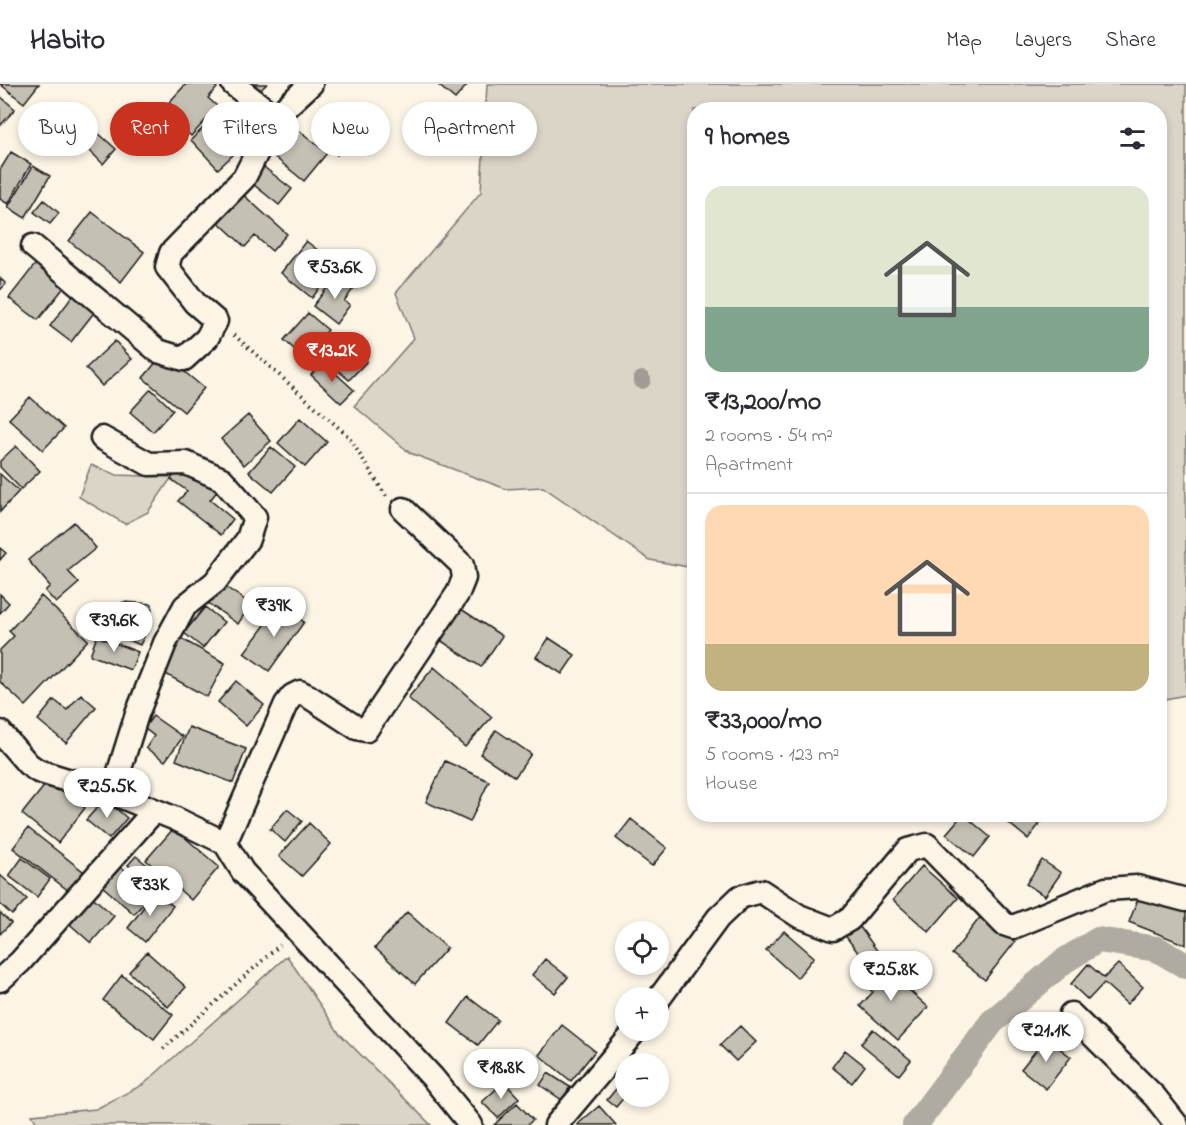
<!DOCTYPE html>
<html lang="en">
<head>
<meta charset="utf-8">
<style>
	body { margin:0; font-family:"Indie Flower",sans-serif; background:#f7f7f7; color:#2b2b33; height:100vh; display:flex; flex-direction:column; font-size:22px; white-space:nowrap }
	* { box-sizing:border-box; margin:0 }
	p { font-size:20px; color:#7c7c81 }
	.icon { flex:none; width:33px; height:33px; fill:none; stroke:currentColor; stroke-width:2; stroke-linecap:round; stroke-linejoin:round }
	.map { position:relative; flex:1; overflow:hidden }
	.side { position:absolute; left:687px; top:18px; width:480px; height:720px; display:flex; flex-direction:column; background:#fff; border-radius:24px; box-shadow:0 3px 9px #0003 }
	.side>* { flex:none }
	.top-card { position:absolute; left:18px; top:18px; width:570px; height:54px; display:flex; gap:12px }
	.controls { position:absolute; left:615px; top:837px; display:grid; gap:12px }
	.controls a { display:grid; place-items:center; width:54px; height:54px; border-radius:50%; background:#fff; box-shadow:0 3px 9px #0003; font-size:30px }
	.price { position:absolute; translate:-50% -51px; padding:0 14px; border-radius:21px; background:#fff; color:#222; font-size:20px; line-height:39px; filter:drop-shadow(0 2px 3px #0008) }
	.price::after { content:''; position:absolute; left:50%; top:36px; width:18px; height:14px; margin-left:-9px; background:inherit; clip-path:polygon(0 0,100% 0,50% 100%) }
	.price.on { background:#c8321e; color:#fff }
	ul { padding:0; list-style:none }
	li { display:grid; align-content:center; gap:12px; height:318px; padding:0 18px }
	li+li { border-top:2px solid #e1e1e2 }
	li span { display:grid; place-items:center; height:186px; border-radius:18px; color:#555 }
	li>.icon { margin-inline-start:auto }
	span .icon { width:108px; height:108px; fill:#fffc; stroke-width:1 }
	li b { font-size:26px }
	h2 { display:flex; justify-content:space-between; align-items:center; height:72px; padding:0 18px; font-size:26px }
	.tag { padding:0 21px; border-radius:27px; background:#fff; box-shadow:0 3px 9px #0003; font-size:21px; line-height:54px }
	.tag.on { background:#c8321e; color:#fff }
	header { display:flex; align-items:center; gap:36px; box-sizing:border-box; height:84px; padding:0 30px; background:#fff; border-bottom:2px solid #e1e1e2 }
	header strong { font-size:28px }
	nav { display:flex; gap:33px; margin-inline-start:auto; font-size:21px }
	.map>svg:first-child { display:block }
	.green { fill:#dbd5c8; stroke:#7c7872; stroke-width:1.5 }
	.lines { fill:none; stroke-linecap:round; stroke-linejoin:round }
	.canal { stroke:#b0aba1; stroke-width:26 }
	.building { fill:#c4c0b3; stroke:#1c1c1c; stroke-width:1.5 }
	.minor-casing { stroke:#1c1c1c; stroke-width:27 }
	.path { stroke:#1c1c1c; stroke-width:4; stroke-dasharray:1.5 4.5; stroke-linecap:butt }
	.minor { stroke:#fcf5e5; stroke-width:22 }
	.tree { fill:#a09c93 }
</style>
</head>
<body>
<header>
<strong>Habito</strong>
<nav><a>Map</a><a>Layers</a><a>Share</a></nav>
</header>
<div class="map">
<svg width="1186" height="1041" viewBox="0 0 1186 1041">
	<rect width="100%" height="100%" fill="#fcf5e5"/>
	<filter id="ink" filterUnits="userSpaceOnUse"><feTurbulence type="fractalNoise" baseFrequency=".0167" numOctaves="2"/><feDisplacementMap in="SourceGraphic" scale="12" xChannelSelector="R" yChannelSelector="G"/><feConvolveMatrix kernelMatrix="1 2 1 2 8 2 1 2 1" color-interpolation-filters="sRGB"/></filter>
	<g filter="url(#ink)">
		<path class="green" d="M 487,0 L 1186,0 L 1186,611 L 1160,616 L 1160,26 L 694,26 L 694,484 L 650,476 L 543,403 L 506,405 L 410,369 L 354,322 L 414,254 L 396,209 L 481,108 Z
			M 91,381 L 117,391 L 172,393 L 148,428 L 125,440 L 79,413 Z
			M 287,872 L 339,949 L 431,1041 L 38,1041 L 32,1031 L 96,1025 L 144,1000 Z"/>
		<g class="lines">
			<path class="canal" d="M 915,1041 L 992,938 L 1064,877 L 1098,856 L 1157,865 L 1186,882"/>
		</g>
		<path class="building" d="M 0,0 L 39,0 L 24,19 Z
			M 186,0 L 213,0 L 217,4 L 208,14 L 218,23 L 191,52 L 162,26 Z
			M 247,0 L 267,0 L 256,10 Z
			M 437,0 L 468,0 L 455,15 Z
			M 0,12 L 15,25 L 0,42 Z
			M 350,19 L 369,37 L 337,71 L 318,54 Z
			M 290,39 L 327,69 L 304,97 L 267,67 Z
			M 205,42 L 233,71 L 218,85 L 191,56 Z
			M 97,48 L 116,65 L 103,80 L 85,62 Z
			M 11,68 L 31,80 L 8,120 L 0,115 L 0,86 Z
			M 260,80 L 292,105 L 279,121 L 248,96 Z
			M 33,82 L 50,92 L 25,134 L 8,123 Z
			M 239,107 L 287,150 L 272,167 L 255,152 L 245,163 L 214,134 Z
			M 44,116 L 59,129 L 50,140 L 34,128 Z
			M 92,128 L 144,168 L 121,198 L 69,157 Z
			M 306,157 L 337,181 L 312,214 L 281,189 Z
			M 41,173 L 70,196 L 38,236 L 9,214 Z
			M 337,191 L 354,204 L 344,217 L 350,221 L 336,240 L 313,222 Z
			M 0,194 L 6,200 L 0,206 Z
			M 75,209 L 96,226 L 71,258 L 50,242 Z
			M 308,229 L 328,246 L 304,274 L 284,256 Z
			M 341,254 L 367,277 L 349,296 L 324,274 Z
			M 115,257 L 132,275 L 102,302 L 86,284 Z
			M 163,270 L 204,304 L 184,328 L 143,294 Z
			M 323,278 L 354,306 L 341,319 L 311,291 Z
			M 151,305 L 173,326 L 153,348 L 130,328 Z
			M 30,313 L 64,344 L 43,366 L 9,335 Z
			M 248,331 L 271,357 L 244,381 L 221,355 Z
			M 300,334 L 327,358 L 305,383 L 278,359 Z
			M 16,362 L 40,387 L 21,405 L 0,383 L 0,377 Z
			M 271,363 L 295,383 L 273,408 L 249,388 Z
			M 185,377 L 219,405 L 210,416 L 233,435 L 221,451 L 178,417 L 187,407 L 171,395 Z
			M 0,390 L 19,407 L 0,428 Z
			M 74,438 L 96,464 L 68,487 L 79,499 L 56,519 L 45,507 L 50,502 L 28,476 Z
			M 0,464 L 6,469 L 0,476 Z
			M 221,500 L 251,520 L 238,540 L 208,519 Z
			M 0,510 L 9,519 L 0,529 Z
			M 41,512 L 88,556 L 26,622 L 0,598 L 0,566 L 14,552 L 9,547 Z
			M 123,518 L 152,520 L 151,535 L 122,533 Z
			M 280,521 L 304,538 L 269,587 L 244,569 Z
			M 205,523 L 224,538 L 203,564 L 184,549 Z
			M 461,525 L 502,552 L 481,583 L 440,556 Z
			M 111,534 L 146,548 L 140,561 L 106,546 Z
			M 97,552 L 138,568 L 131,586 L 90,571 Z
			M 180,554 L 225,579 L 207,613 L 162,588 Z
			M 549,554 L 575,571 L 562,590 L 536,573 Z
			M 434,583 L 492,633 L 465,663 L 408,614 Z
			M 236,597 L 264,621 L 246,642 L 218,618 Z
			M 81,610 L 96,623 L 66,659 L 38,636 L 54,616 L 67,626 Z
			M 153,632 L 183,653 L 165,677 L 146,664 L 154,652 L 144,644 Z
			M 189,643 L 246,665 L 233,699 L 176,676 Z
			M 496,646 L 531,670 L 515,693 L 480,670 Z
			M 445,677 L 489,697 L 470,738 L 426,718 Z
			M 49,696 L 85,724 L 58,759 L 22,730 Z
			M 105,715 L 127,734 L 109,755 L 86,736 Z
			M 287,725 L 302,737 L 285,758 L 270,745 Z
			M 963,730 L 990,753 L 974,773 L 946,750 Z
			M 1001,730 L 1040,730 L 1044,734 L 1028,755 L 1000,732 Z
			M 631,735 L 667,764 L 652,782 L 616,754 Z
			M 309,739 L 331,760 L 302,792 L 279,772 Z
			M 28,744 L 84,788 L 69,807 L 13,764 Z
			M 174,744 L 219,783 L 191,816 L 146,776 Z
			M 136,772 L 168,798 L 160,808 L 128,781 Z
			M 22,774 L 50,795 L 37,813 L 9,792 Z
			M 1042,776 L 1061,789 L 1045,812 L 1026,800 Z
			M 119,781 L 152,810 L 134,830 L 101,801 Z
			M 922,782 L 958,814 L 929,848 L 893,816 Z
			M 0,791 L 27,815 L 12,831 L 0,820 Z
			M 87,808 L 114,832 L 91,859 L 64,835 Z
			M 155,808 L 173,822 L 145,858 L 128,844 Z
			M 1140,810 L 1186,827 L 1186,861 L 1129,838 Z
			M 407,828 L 447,864 L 415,900 L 375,864 Z
			M 0,829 L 11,839 L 0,850 Z
			M 981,832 L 1015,858 L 985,896 L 952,870 Z
			M 855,836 L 878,868 L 865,878 L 841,846 Z
			M 784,847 L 814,873 L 797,894 L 766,866 Z
			M 147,868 L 186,903 L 168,923 L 129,888 Z
			M 545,875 L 568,893 L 555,909 L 532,891 Z
			M 879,879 L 928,923 L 898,956 L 860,922 L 873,908 L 862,899 Z
			M 1088,880 L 1104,894 L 1118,880 L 1143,903 L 1127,920 L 1104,899 L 1088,916 L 1071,900 Z
			M 122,891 L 173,931 L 154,955 L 103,916 Z
			M 468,913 L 498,936 L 478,961 L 449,939 Z
			M 562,941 L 595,967 L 571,997 L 539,971 Z
			M 740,942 L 756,958 L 736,977 L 720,961 Z
			M 873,945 L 911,976 L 899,991 L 861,960 Z
			M 1046,954 L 1071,973 L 1046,1005 L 1021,985 Z
			M 845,966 L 865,982 L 852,999 L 832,983 Z
			M 548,989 L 570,1003 L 562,1016 L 540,1001 Z
			M 504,998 L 519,1014 L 498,1034 L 482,1018 Z
			M 620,1000 L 626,1005 L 626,1011 L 616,1023 L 607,1016 Z
			M 517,1019 L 533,1036 L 527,1041 L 494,1041 Z
			M 599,1022 L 616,1041 L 578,1041 L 578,1040 Z"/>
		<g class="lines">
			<g class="minor-casing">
				<path id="minor" d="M 233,0 L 275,33
					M 33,162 L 158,267 L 184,275 L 207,254 L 216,237 L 195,219 L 167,183 L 171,169 L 244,94 L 275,33 L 311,0
					M 102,354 L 149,380 L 186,379 L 222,395 L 255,433 L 248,455 L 215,498 L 185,522 L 165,559 L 137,630 L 112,710
					M 0,648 L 28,680 L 38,687 L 122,713 L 176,735 L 225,759 L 243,788 L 433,994 L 471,1041
					M 225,759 L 286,620 L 292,612 L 300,608 L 308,612 L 357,644 L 366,646 L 458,509 L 464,494 L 462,481 L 403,425
					M 0,896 L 20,878 L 154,727
					M 658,916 L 718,834 L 740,813 L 761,807 L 799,832 L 833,845 L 850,835 L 908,766 L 927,761 L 1004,840 L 1013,843 L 1106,805 L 1137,803 L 1186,816
					M 1071,930 L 1155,1013 L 1177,1041
					M 556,1041 L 636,946"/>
			</g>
			<path class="path" d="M 234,251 L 348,352 L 386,412
				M 163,965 L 280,861"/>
			<use href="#minor" class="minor"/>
		</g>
		<circle class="tree" cx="642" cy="296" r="9"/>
	</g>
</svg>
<div class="controls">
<a><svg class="icon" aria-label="locate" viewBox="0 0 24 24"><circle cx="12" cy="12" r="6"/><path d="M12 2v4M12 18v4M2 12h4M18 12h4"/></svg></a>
<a>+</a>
<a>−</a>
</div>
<b class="price" style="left:335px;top:216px">₹53.6K</b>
<b class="price on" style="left:332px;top:299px">₹13.2K</b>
<b class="price" style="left:274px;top:554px">₹39K</b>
<b class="price" style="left:114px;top:569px">₹39.6K</b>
<b class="price" style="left:107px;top:735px">₹25.5K</b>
<b class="price" style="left:150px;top:833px">₹33K</b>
<b class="price" style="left:891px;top:918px">₹25.8K</b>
<b class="price" style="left:1046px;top:979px">₹21.1K</b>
<b class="price" style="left:501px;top:1016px">₹18.8K</b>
<div class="top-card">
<a class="tag">Buy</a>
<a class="tag on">Rent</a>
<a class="tag">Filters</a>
<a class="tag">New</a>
<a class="tag">Apartment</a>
</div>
<section class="side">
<h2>9 homes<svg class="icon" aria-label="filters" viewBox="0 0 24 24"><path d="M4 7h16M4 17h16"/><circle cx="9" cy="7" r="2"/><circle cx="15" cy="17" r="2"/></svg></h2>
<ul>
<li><span style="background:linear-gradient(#dfe7d0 65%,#7fa58c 0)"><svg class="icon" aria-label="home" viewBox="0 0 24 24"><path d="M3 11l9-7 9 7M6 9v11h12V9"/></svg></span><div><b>₹13,200/mo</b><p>2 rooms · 54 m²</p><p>Apartment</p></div></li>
<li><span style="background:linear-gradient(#ffd9b3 75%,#c2b280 0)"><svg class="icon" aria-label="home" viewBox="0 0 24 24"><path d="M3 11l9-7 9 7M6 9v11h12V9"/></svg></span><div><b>₹33,000/mo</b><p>5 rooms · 123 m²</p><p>House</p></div></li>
</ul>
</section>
</div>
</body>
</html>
